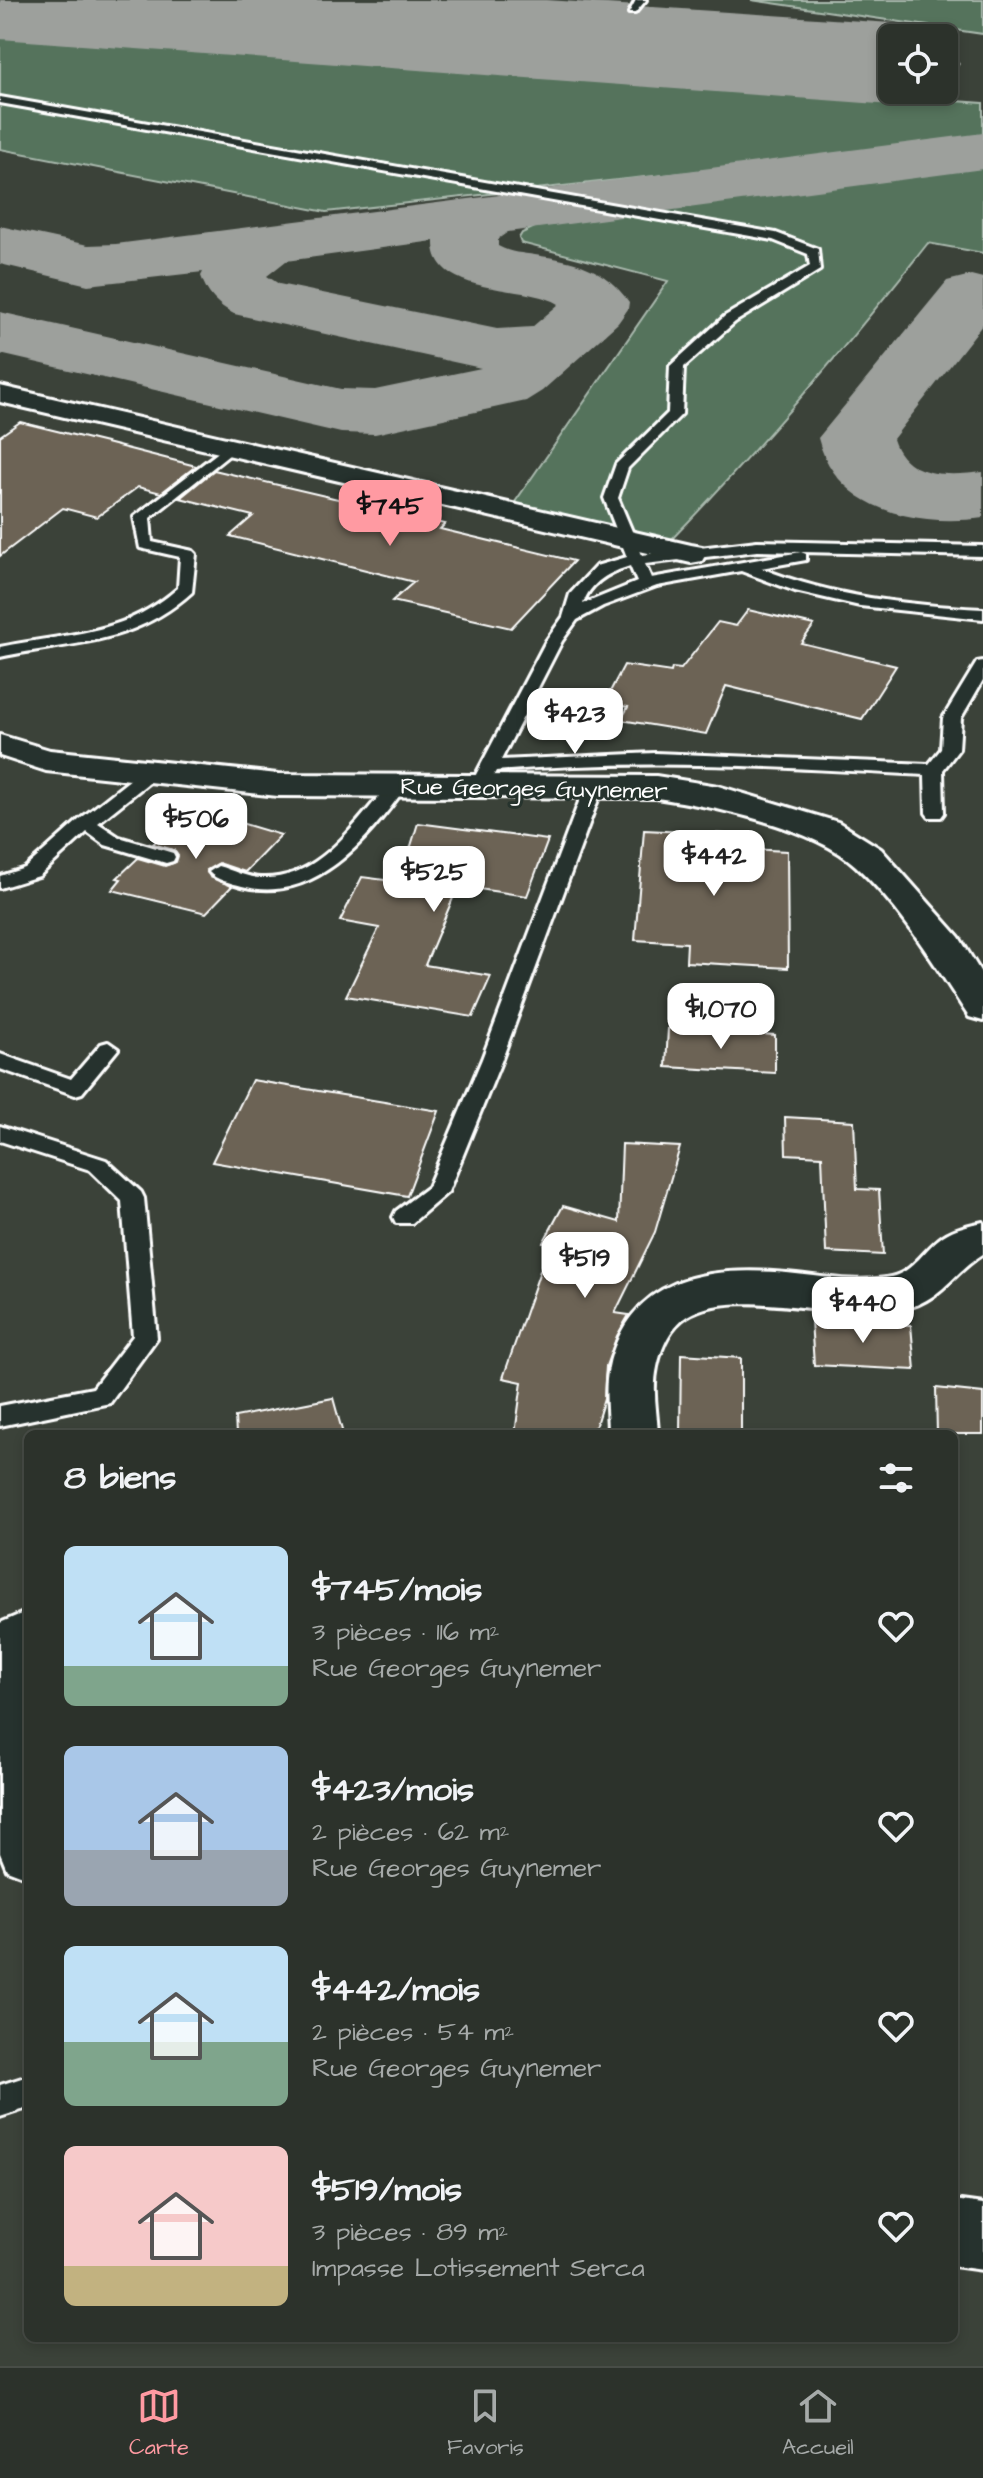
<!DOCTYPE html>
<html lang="fr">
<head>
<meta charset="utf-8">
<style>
	body { margin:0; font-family:"Architects Daughter",sans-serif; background:#383e37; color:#f1f3f6; height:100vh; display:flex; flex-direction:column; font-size:30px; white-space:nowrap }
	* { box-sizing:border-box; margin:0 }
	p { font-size:26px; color:#a6aaa9 }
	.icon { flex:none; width:44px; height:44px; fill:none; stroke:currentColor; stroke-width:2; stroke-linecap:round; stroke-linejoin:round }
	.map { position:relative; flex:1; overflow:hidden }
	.panel { position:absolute; left:24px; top:1430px; width:934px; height:912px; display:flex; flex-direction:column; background:#2c322b; border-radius:12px; box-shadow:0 4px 12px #0003,0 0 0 2px #484d47 }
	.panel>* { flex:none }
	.tools { position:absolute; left:878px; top:24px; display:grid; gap:16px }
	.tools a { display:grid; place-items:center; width:80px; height:80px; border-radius:12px; background:#2c322b; box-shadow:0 4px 12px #0003,0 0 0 2px #484d47; font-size:40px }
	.price { position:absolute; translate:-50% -68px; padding:0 18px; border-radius:16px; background:#fff; color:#222; font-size:26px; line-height:52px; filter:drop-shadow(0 2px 4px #0008) }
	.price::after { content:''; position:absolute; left:50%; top:48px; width:24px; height:18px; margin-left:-12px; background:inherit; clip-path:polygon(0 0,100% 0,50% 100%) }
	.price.selected { background:#ff9aa2; color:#111 }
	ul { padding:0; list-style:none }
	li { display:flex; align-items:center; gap:24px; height:200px; padding:0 40px }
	li span { display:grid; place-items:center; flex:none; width:224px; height:160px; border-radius:12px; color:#555 }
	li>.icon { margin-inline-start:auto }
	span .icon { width:96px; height:96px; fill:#fffc; stroke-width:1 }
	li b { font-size:34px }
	h2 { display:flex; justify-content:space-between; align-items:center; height:96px; padding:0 40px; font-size:34px }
	.menu { display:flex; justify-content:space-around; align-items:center; height:112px; border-top:2px solid #484d47; background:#2c322b; font-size:22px; color:#a6aaa9 }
	.menu a { display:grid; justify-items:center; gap:4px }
	.menu .selected { color:#ff9aa2 }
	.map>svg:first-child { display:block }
	.green { fill:#54735c; stroke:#aab9ae; stroke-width:2 }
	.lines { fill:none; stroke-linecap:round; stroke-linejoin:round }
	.taxiway { fill:#9da09c; fill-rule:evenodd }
	.runway { fill:#9da09c; fill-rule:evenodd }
	.building { fill:#6c6454; stroke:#fff; stroke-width:2 }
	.service-casing { stroke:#fff; stroke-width:6 }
	.minor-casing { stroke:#fff; stroke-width:6 }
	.service { fill:#26332d; fill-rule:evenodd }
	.minor { fill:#26332d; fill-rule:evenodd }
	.labels { text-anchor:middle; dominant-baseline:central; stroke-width:6; stroke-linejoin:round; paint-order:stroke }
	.street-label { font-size:24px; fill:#fff; stroke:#26332d }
</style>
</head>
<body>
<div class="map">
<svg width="983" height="2366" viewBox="0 0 983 2366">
	<rect width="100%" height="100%" fill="#3b4239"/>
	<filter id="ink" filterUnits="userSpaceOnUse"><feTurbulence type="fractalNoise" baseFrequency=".0125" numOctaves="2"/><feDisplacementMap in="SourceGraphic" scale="16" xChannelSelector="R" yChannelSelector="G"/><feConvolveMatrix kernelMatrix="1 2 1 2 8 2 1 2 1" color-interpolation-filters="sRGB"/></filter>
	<g filter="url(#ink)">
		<path class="green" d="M 751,0 L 983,0 L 983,34 Z
			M 0,33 L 983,103 L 983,140 L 326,212 L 0,149 Z
			M 983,166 L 983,253 L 928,243 C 846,347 761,447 669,542 L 506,515 L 668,281 L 521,243 L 519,238 L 522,233 L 539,225 Z"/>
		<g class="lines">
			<path class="taxiway" d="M 983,133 L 983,169 L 508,232 L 498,239 L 498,246 C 510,253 522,253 535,255 C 575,261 604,267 629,302 L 628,309 L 618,323 L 542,391 L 526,401 L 375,434 L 341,433 L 0,354 L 0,312 L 341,389 L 375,390 L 481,368 L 234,314 C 217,304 208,296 201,276 L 203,272 L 88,285 L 0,264 L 0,226 L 88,245 L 116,244 ZM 434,241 C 432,297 526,284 559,304 L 532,327 L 497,329 L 279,284 L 267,276 L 286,261 Z
				M 971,275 L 983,278 L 983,324 L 893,439 C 905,479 950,476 983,472 L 983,518 C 918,527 836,511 818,438 L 947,281 Z"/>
			<path class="runway" d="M 0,0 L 547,0 L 892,23 L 942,38 L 892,38 L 892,90 L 942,90 L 892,105 L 0,39 Z
				M 944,41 L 960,64 L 944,87 Z"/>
		</g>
		<path class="building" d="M 20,422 L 106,443 L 196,466 L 161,493 L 138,487 L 97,517 L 63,508 L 0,556 L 0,436 Z
			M 214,470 L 445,524 L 440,529 L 574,561 L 511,628 L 392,601 L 414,582 L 230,536 L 253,516 L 180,498 Z
			M 748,610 L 814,625 L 801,643 L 896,666 L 862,719 L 726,686 L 706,734 L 621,720 L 628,707 L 604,703 L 624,665 L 671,672 L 672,668 L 681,669 L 718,622 L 736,626 Z
			M 191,808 L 281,835 L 245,872 L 219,863 L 207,870 L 210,877 L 232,886 L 206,913 L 112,890 L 121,879 L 117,878 L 138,858 L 165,866 L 176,862 L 178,856 L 174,850 L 153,844 Z
			M 418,823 L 548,840 L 527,896 L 458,886 L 425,965 L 491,976 L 473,1017 L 346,996 L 379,928 L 340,921 L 362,877 L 400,882 Z
			M 644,830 L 746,835 L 746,849 L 787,851 L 788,968 L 686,962 L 687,943 L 635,940 Z
			M 668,1028 L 775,1035 L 775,1073 L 666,1067 Z
			M 252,1080 L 439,1111 L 407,1196 L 212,1162 Z
			M 785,1117 L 854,1121 L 857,1189 L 879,1190 L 883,1255 L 826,1252 L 822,1156 L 786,1154 Z
			M 622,1144 L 680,1147 L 655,1232 L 615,1313 L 629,1315 L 617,1336 L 606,1366 L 604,1399 L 593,1434 L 515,1434 L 522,1382 L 503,1378 L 549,1245 L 543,1243 L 563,1206 L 619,1222 Z
			M 811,1320 L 911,1325 L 915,1370 L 814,1365 Z
			M 681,1354 L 741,1358 L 741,1434 L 680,1434 Z
			M 936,1388 L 983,1393 L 983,1434 L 937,1434 Z
			M 333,1398 L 343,1434 L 236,1434 L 235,1417 Z"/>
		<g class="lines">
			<g class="service-casing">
				<path id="service" d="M 636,0 L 646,0 L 635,13 L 629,13 Z
					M 0,97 L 776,233 L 818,249 L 820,270 L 735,322 L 684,367 L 682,414 L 628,468 L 618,498 L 642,555 L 757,541 L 983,546 L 983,556 L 757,551 L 645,564 L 651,578 L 801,552 L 806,554 L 806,560 L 761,568 C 832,597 907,605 983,609 L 983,619 L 860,606 L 795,591 L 741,571 L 657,586 L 603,606 L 577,620 L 562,641 L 501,760 L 655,753 L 929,764 L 941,749 L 943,718 L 977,662 L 983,661 L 983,680 L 961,718 L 959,749 L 943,770 L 944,813 L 941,817 L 929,817 L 926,813 L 925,775 C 782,767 639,758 496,771 L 484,792 L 478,793 L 469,788 L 546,641 L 563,617 L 570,594 L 596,566 L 627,557 L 604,498 L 616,464 L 668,413 L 670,366 L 725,316 L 810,266 L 808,254 L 773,240 L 0,103 ZM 630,566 L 637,582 L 583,604 C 590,582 610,572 630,566 Z
					M 229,444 L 234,445 L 234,451 L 150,518 L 152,542 L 193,551 L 196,554 L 192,592 C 132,646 74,641 0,657 L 0,647 C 67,633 124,636 178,588 L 180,557 L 140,548 L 134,517 Z
					M 151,767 L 157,768 L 160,772 L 157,776 L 98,823 L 119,837 L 173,853 L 175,857 L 173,861 L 166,863 L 105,845 L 87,832 L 39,876 L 0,888 L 0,876 L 25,868 L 80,819 L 145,768 Z
					M 594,781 L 603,786 L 502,1059 L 448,1192 L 412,1223 L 396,1223 L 393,1217 L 396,1211 L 428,1187 L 482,1059 L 585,786 Z
					M 396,783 L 405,788 C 367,840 314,905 242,886 C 231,883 216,880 209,872 L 218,866 C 232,870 245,877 260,878 C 320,881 354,823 390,784 Z
					M 108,1042 L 118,1049 L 82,1093 L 75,1095 L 0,1069 L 0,1054 L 71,1079 L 101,1044 Z
					M 0,1126 L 106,1160 L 141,1192 L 144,1198 L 157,1338 L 110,1403 L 0,1426 L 0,1406 L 93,1388 L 133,1336 L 122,1201 L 90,1170 L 0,1141 Z
					M 28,2076 L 28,2108 L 0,2117 L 0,2085 Z"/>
			</g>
			<g class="minor-casing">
				<path id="minor" d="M 0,386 L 691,545 L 702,547 L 706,554 L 702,561 L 691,563 L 0,402 Z
					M 0,735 L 50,750 L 278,774 L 656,776 L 718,786 L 838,822 L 881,849 L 959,937 L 983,976 L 983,1021 L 969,1017 C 935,965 902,909 856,866 C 814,827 712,806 656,798 L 278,796 L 46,771 L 0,756 Z
					M 983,1222 L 983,1254 C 952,1273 943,1299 904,1309 C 843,1324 738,1284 687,1316 C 670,1327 661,1348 657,1367 C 652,1389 657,1412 658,1434 L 608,1434 C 608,1412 604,1388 609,1367 C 630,1276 706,1266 787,1273 C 820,1276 858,1284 891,1277 C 914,1272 925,1248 943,1236 C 955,1228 969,1225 983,1222 Z
					M 28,1611 L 28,1878 L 7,1870 L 0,1853 L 0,1623 Z
					M 954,2200 L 983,2204 L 983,2270 L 954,2266 Z"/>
			</g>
			<use href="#service" class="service"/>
			<use href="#minor" class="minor"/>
		</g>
	</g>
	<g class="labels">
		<g class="street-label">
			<text transform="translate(534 789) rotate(1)">Rue Georges Guynemer</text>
		</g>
	</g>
</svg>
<div class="tools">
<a><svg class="icon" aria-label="locate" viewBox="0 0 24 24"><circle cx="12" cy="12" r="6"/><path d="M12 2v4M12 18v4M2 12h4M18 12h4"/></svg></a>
</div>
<b class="price selected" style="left:390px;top:548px">$745</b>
<b class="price" style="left:575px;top:756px">$423</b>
<b class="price" style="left:196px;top:861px">$506</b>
<b class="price" style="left:714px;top:898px">$442</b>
<b class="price" style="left:434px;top:914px">$525</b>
<b class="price" style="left:721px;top:1051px">$1,070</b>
<b class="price" style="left:585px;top:1300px">$519</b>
<b class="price" style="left:863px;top:1345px">$440</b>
<section class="panel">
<h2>8 biens<svg class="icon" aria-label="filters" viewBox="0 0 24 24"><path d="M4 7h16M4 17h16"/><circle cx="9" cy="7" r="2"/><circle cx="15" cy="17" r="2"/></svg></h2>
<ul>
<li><span style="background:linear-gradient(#bfe0f5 75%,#7fa58c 0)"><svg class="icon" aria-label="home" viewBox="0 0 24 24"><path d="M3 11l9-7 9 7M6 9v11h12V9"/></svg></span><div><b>$745/mois</b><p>3 pièces · 116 m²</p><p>Rue Georges Guynemer</p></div><svg class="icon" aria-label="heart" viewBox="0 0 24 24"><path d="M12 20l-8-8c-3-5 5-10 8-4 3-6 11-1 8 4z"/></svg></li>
<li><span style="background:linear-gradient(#a9c7e8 65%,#9aa5b1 0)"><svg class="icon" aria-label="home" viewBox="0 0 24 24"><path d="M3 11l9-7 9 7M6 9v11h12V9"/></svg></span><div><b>$423/mois</b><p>2 pièces · 62 m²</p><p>Rue Georges Guynemer</p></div><svg class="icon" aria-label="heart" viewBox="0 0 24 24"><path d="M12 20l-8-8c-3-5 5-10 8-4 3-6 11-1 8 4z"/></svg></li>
<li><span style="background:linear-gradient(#bfe0f5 60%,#7fa58c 0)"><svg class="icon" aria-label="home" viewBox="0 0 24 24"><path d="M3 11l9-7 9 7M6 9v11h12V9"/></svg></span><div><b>$442/mois</b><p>2 pièces · 54 m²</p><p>Rue Georges Guynemer</p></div><svg class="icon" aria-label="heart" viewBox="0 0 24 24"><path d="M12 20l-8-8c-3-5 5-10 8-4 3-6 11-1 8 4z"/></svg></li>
<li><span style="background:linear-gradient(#f6c9c9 75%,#c2b280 0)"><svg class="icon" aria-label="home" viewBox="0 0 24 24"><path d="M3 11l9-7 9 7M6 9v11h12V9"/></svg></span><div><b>$519/mois</b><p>3 pièces · 89 m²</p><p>Impasse Lotissement Serca</p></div><svg class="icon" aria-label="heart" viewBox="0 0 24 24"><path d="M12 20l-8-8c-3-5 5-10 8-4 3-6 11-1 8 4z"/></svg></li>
</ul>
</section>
</div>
<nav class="menu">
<a class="selected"><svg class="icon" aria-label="map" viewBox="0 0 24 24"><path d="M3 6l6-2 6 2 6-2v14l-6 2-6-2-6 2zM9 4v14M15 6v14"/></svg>Carte</a>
<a><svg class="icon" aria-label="saved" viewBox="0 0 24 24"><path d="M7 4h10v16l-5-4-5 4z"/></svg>Favoris</a>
<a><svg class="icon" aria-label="home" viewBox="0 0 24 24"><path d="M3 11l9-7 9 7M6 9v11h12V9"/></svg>Accueil</a>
</nav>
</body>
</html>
